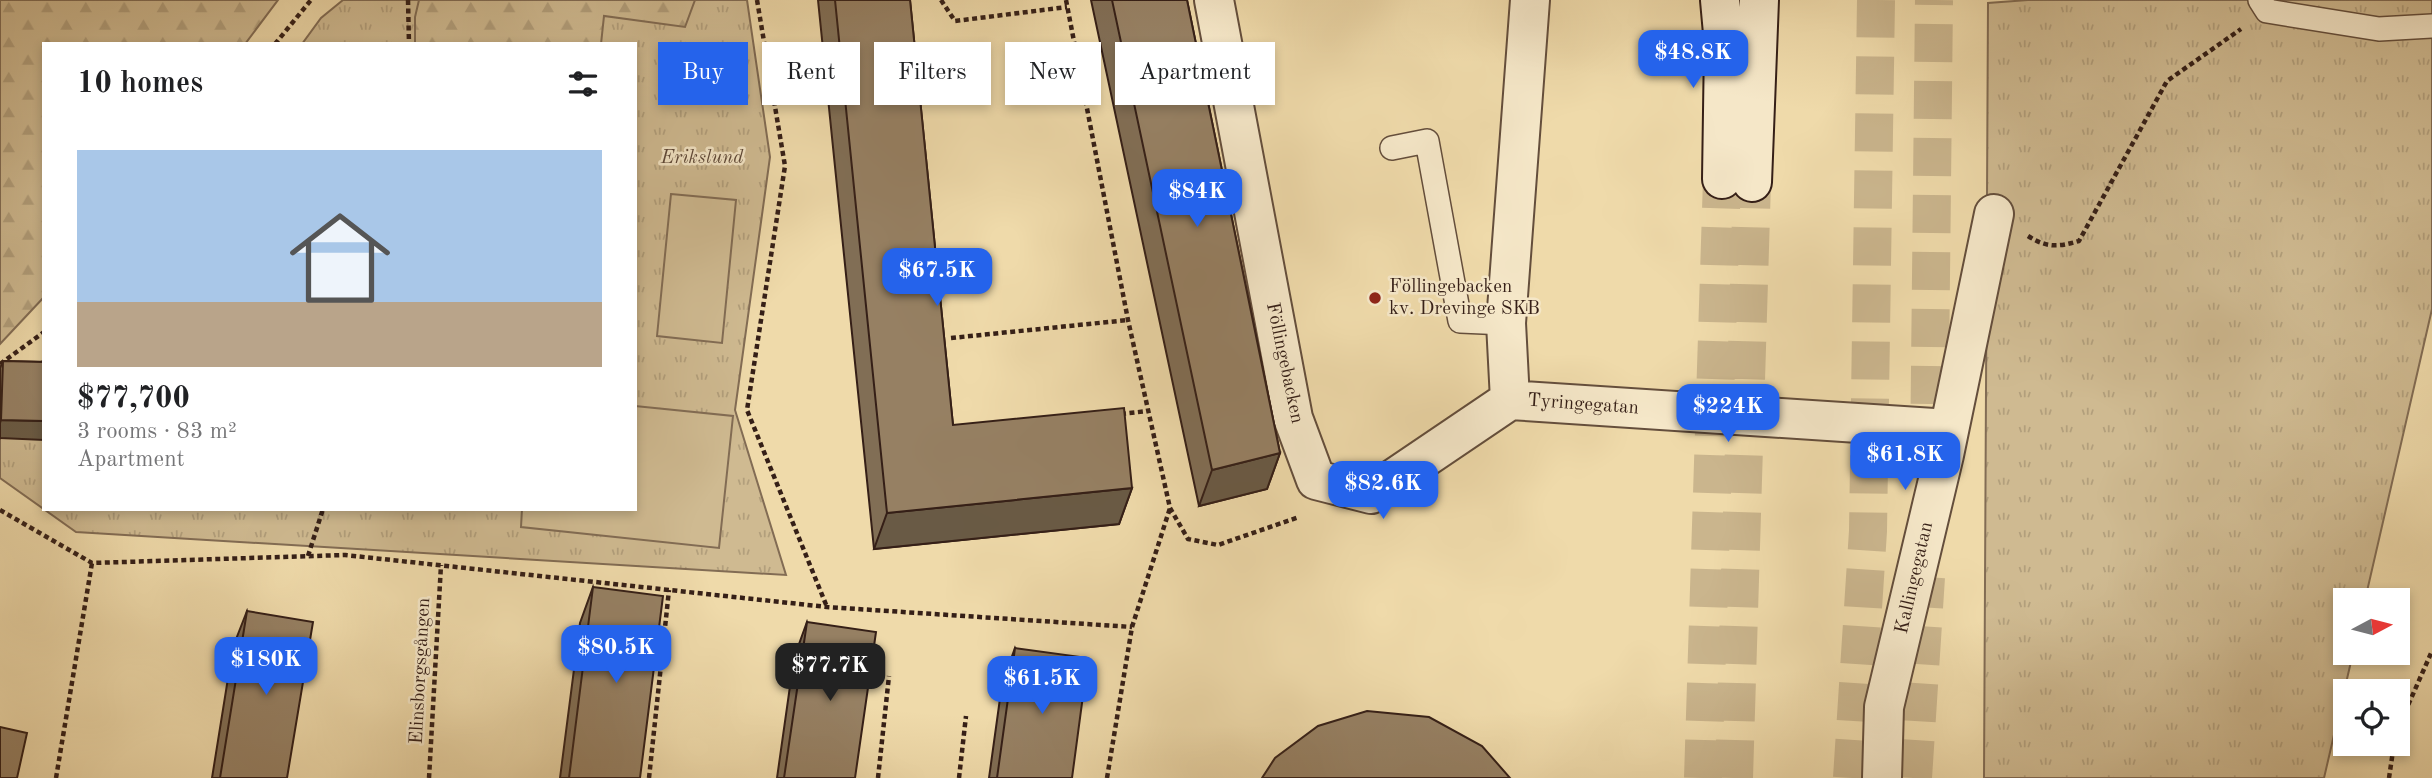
<!DOCTYPE html>
<html lang="en">
<head>
<meta charset="utf-8">
<style>
	body { margin:0; font-family:"Old Standard TT",serif; background:#f6f6f6; color:#202124; height:100vh; display:flex; flex-direction:column; font-size:26px; white-space:nowrap }
	* { box-sizing:border-box; margin:0 }
	p { font-size:23px; color:#757577 }
	.icon { flex:none; width:38px; height:38px; fill:none; stroke:currentColor; stroke-width:2; stroke-linecap:round; stroke-linejoin:round }
	.map { position:relative; flex:1; overflow:hidden }
	.side { position:absolute; left:42px; top:42px; width:595px; height:469px; display:flex; flex-direction:column; background:#fff; border-radius:0px; box-shadow:0 4px 10px #0003 }
	.side>* { flex:none }
	.banner { position:absolute; left:658px; top:42px; width:665px; height:63px; display:flex; gap:14px }
	.needle { width:46px; rotate:83deg }
	.controls { position:absolute; left:2333px; top:588px; display:grid; gap:14px }
	.controls a { display:grid; place-items:center; width:77px; height:77px; border-radius:0px; background:#fff; box-shadow:0 4px 10px #0003; font-size:35px }
	.price { position:absolute; translate:-50% -60px; padding:0 16px; border-radius:14px; background:#2563eb; color:#fff; font-size:23px; line-height:46px; filter:drop-shadow(0 2px 4px #0008) }
	.price::after { content:''; position:absolute; left:50%; top:42px; width:21px; height:16px; margin-left:-10px; background:inherit; clip-path:polygon(0 0,100% 0,50% 100%) }
	.price.active { background:#222; color:#fff }
	ul { padding:0; list-style:none }
	li { display:grid; align-content:center; gap:14px; height:371px; padding:0 35px }
	li span { display:grid; place-items:center; height:217px; border-radius:0px; color:#555 }
	li>.icon { margin-inline-start:auto }
	span .icon { width:126px; height:126px; fill:#fffc; stroke-width:1 }
	li b { font-size:30px }
	h2 { display:flex; justify-content:space-between; align-items:center; height:84px; padding:0 35px; font-size:30px }
	.pill { padding:0 24px; border-radius:0px; background:#fff; box-shadow:0 4px 10px #0003; font-size:24px; line-height:63px }
	.pill.active { background:#2563eb; color:#fff }
	.map>svg:first-child { display:block }
	.grass { fill:url(#grass-tufts); stroke:#826c54; stroke-width:2 }
	.forest { fill:url(#forest-firs); stroke:#826c54; stroke-width:2 }
	.pitch { fill:#cfba91; stroke:#826c54; stroke-width:2 }
	.lines { fill:none; stroke-linecap:round; stroke-linejoin:round }
	.secondary-tunnel { stroke:#cab58d; stroke-width:38; stroke-dasharray:38 19; stroke-linecap:butt }
	.highway-tunnel { stroke:#cab58d; stroke-width:38; stroke-dasharray:38 19; stroke-linecap:butt }
	.lane-casing { stroke:#644e3c; stroke-width:26 }
	.street-casing { stroke:#644e3c; stroke-width:42 }
	.secondary-casing { stroke:#351f17; stroke-width:42 }
	.path { stroke:#351f17; stroke-width:4.5; stroke-dasharray:5 3.5; stroke-linecap:butt }
	.lane { stroke:#f5e7c8; stroke-width:23 }
	.street { stroke:#f5e7c8; stroke-width:38 }
	.secondary { stroke:#f5e7c8; stroke-width:38 }
	.wall { fill:#816e55; stroke:#351f17; stroke-width:2 }
	.shaded-wall { fill:#695a45; stroke:#351f17; stroke-width:2 }
	.building { fill:#968063; stroke:#351f17; stroke-width:2 }
	.poi-dot { fill:#8f2418; stroke:#f5e7c8; stroke-width:2.5 }
	.labels { text-anchor:middle; dominant-baseline:central; stroke-width:5; stroke-linejoin:round; paint-order:stroke }
	.park-label { font-size:19px; font-style:italic; fill:#5c4636; stroke:#f5e7c8 }
	.poi-label { font-size:19px; fill:#351f17; stroke:#f5e7c8; text-anchor:start }
	.street-label { font-size:19px; fill:#351f17; stroke:#f5e7c8 }
</style>
</head>
<body>
<div class="map">
<svg width="2432" height="778" viewBox="0 0 2432 778">
	<defs>
		<pattern id="grass-tufts" width="24" height="20" patternUnits="userSpaceOnUse" patternTransform="scale(1.75)"><rect width="24" height="20" fill="#cfba91"/><path d="M3 7l-1-3M5 7V3M7 7l1-3M15 17l-1-3M17 17v-4M19 17l1-3" fill="none" stroke="#b29f7c"/></pattern>
		<pattern id="forest-firs" width="22" height="20" patternUnits="userSpaceOnUse" patternTransform="scale(1.75)"><rect width="22" height="20" fill="#cfba91"/><path d="M5 1l3.5 6h-7zM16 11l3.5 6h-7z" fill="#b29f7c"/></pattern>
	</defs>
	<rect width="100%" height="100%" fill="#efdaaa"/>
	<filter id="stains"><feTurbulence type="fractalNoise" baseFrequency=".00286" numOctaves="4"/><feColorMatrix values="0 0 0 0 .2 0 0 0 0 .09 0 0 0 0 .02 0 0 0 .5 -.17"/></filter>
	<radialGradient id="worn" r=".72"><stop offset=".6" stop-color="#630" stop-opacity="0"/><stop offset="1" stop-color="#630" stop-opacity=".3"/></radialGradient>
	<path class="grass" d="M 343,0 L 747,0 L 770,157 L 735,410 L 786,575 L 76,532 L 0,478 L 0,386 L 44,360 L 44,509 L 635,509 L 635,44 L 302,44 L 321,18 Z
		M 2028,0 L 2432,0 L 2432,309 L 2365,600 L 2345,600 L 2345,653 L 2353,653 L 2324,778 L 1984,778 L 1988,3 Z"/>
	<path class="forest" d="M 0,0 L 278,0 L 245,44 L 44,44 L 44,297 L 0,344 Z
		M 419,0 L 695,0 L 685,27 L 604,16 L 601,44 L 415,44 L 415,17 Z"/>
	<path class="pitch" d="M 671,194 L 736,200 L 722,343 L 657,336 Z
		M 635,406 L 733,416 L 719,548 L 521,527 L 522,509 L 635,509 Z"/>
	<g class="lines">
		<path class="secondary-tunnel" d="M 1703,778 L 1722,179
			M 1734,778 L 1752,182"/>
		<path class="highway-tunnel" d="M 1929,461 L 1934,0
			M 1852,778 L 1868,531 L 1876,0
			M 1913,778 L 1926,577"/>
		<g class="lane-casing">
			<path id="lane" d="M 2260,0 L 2267,11 L 2379,29 L 2432,26
				M 1392,148 L 1427,141 L 1460,321 L 1506,323"/>
		</g>
		<g class="street-casing">
			<path id="street" d="M 1214,0 L 1293,418 L 1316,480 L 1371,494 L 1510,400 L 1506,323 L 1530,0
				M 1510,400 L 1949,429
				M 1882,778 L 1884,707 L 1944,455 L 1994,214"/>
		</g>
		<g class="secondary-casing">
			<path id="secondary" d="M 1720,0 L 1724,44 L 1722,179
				M 1752,182 L 1759,0"/>
		</g>
		<path class="path" d="M 408,0 L 409,44
			M 757,0 L 785,166 L 747,410 L 827,607
			M 941,0 L 955,21 L 1067,7
			M 1066,0 L 1128,320 L 1170,508 L 1188,539 L 1218,545 L 1299,517
			M 275,44 L 311,0
			M 2028,236 C 2047,248 2058,247 2079,241 L 2167,81 L 2241,29
			M 951,338 L 1128,320
			M 0,364 L 44,332
			M 1121,414 L 1148,411
			M 0,510 L 92,563 L 345,555 L 827,607 L 1132,627
			M 308,556 L 323,509
			M 2398,728 L 2432,651
			M 56,778 L 92,563
			M 429,778 L 441,565
			M 649,778 L 669,590
			M 878,778 L 889,676
			M 959,778 L 966,716
			M 1107,778 L 1132,627 L 1170,508
			M 2389,778 L 2394,744"/>
		<use href="#lane" class="lane"/>
		<use href="#street" class="street"/>
		<use href="#secondary" class="secondary"/>
	</g>
	<path class="wall" d="M 818,0 L 910,0 L 953,425 L 1132,488 L 1119,524 L 874,549 Z
		M 1091,0 L 1187,0 L 1280,453 L 1267,489 L 1199,506 Z
		M 3,361 L 44,362 L 0,438 L 0,368 Z
		M 593,587 L 640,778 L 560,778 L 580,623 Z
		M 247,611 L 287,778 L 212,778 L 233,647 Z
		M 807,622 L 855,778 L 777,778 L 794,658 Z
		M 1015,648 L 1072,778 L 989,778 L 1002,684 Z"/>
	<path class="shaded-wall" d="M 1,420 L 44,421 L 44,440 L 0,438 L 0,423 Z
		M 1280,453 L 1267,489 L 1199,506 L 1212,470 Z
		M 1132,488 L 1119,524 L 874,549 L 887,513 Z"/>
	<path class="building" d="M 835,0 L 910,0 L 953,425 L 1124,408 L 1132,488 L 887,513 Z
		M 1112,0 L 1187,0 L 1280,453 L 1212,470 Z
		M 3,361 L 44,362 L 44,421 L 1,420 Z
		M 593,587 L 663,596 L 640,778 L 569,778 Z
		M 247,611 L 313,622 L 287,778 L 220,778 Z
		M 807,622 L 876,632 L 855,778 L 784,778 Z
		M 1015,648 L 1088,658 L 1072,778 L 997,778 Z
		M 1367,711 L 1429,717 L 1482,746 L 1510,778 L 1262,778 L 1275,758 L 1318,726 Z
		M 0,727 L 27,733 L 17,778 L 0,778 Z"/>
	<circle class="poi-dot" cx="1375" cy="298" r="7"/>
	<g class="labels">
		<g class="park-label">
			<text x="702" y="158">Erikslund</text>
		</g>
		<g class="poi-label">
			<text x="1389" y="287">Föllingebacken<tspan x="1389" dy="22">kv. Drevinge SKB</tspan></text>
		</g>
		<g class="street-label">
			<text transform="translate(1284 363) rotate(78)">Föllingebacken</text>
			<text transform="translate(1583 405) rotate(4)">Tyringegatan</text>
			<text transform="translate(1915 578) rotate(-77)">Kallingegatan</text>
			<text transform="translate(421 671) rotate(-87)">Elinsborgsgången</text>
		</g>
	</g>
	<rect width="100%" height="100%" filter="url(#stains)"/>
	<rect width="100%" height="100%" fill="url(#worn)"/>
</svg>
<div class="controls">
<a><svg class="needle" viewBox="-14 -14 28 28"><path d="M0-13l5 13h-10z" fill="#e53935"/><path d="M0 13l5-13h-10z" fill="#757577"/></svg></a>
<a><svg class="icon" aria-label="locate" viewBox="0 0 24 24"><circle cx="12" cy="12" r="6"/><path d="M12 2v4M12 18v4M2 12h4M18 12h4"/></svg></a>
</div>
<b class="price" style="left:1693px;top:90px">$48.8K</b>
<b class="price" style="left:1197px;top:229px">$84K</b>
<b class="price" style="left:937px;top:308px">$67.5K</b>
<b class="price" style="left:1728px;top:444px">$224K</b>
<b class="price" style="left:1905px;top:492px">$61.8K</b>
<b class="price" style="left:1383px;top:521px">$82.6K</b>
<b class="price" style="left:616px;top:685px">$80.5K</b>
<b class="price" style="left:266px;top:697px">$180K</b>
<b class="price active" style="left:830px;top:703px">$77.7K</b>
<b class="price" style="left:1042px;top:716px">$61.5K</b>
<div class="banner">
<a class="pill active">Buy</a>
<a class="pill">Rent</a>
<a class="pill">Filters</a>
<a class="pill">New</a>
<a class="pill">Apartment</a>
</div>
<section class="side">
<h2>10 homes<svg class="icon" aria-label="filters" viewBox="0 0 24 24"><path d="M4 7h16M4 17h16"/><circle cx="9" cy="7" r="2"/><circle cx="15" cy="17" r="2"/></svg></h2>
<ul>
<li><span style="background:linear-gradient(#a9c7e8 70%,#b9a48a 0)"><svg class="icon" aria-label="home" viewBox="0 0 24 24"><path d="M3 11l9-7 9 7M6 9v11h12V9"/></svg></span><div><b>$77,700</b><p>3 rooms · 83 m²</p><p>Apartment</p></div></li>
</ul>
</section>
</div>
</body>
</html>
